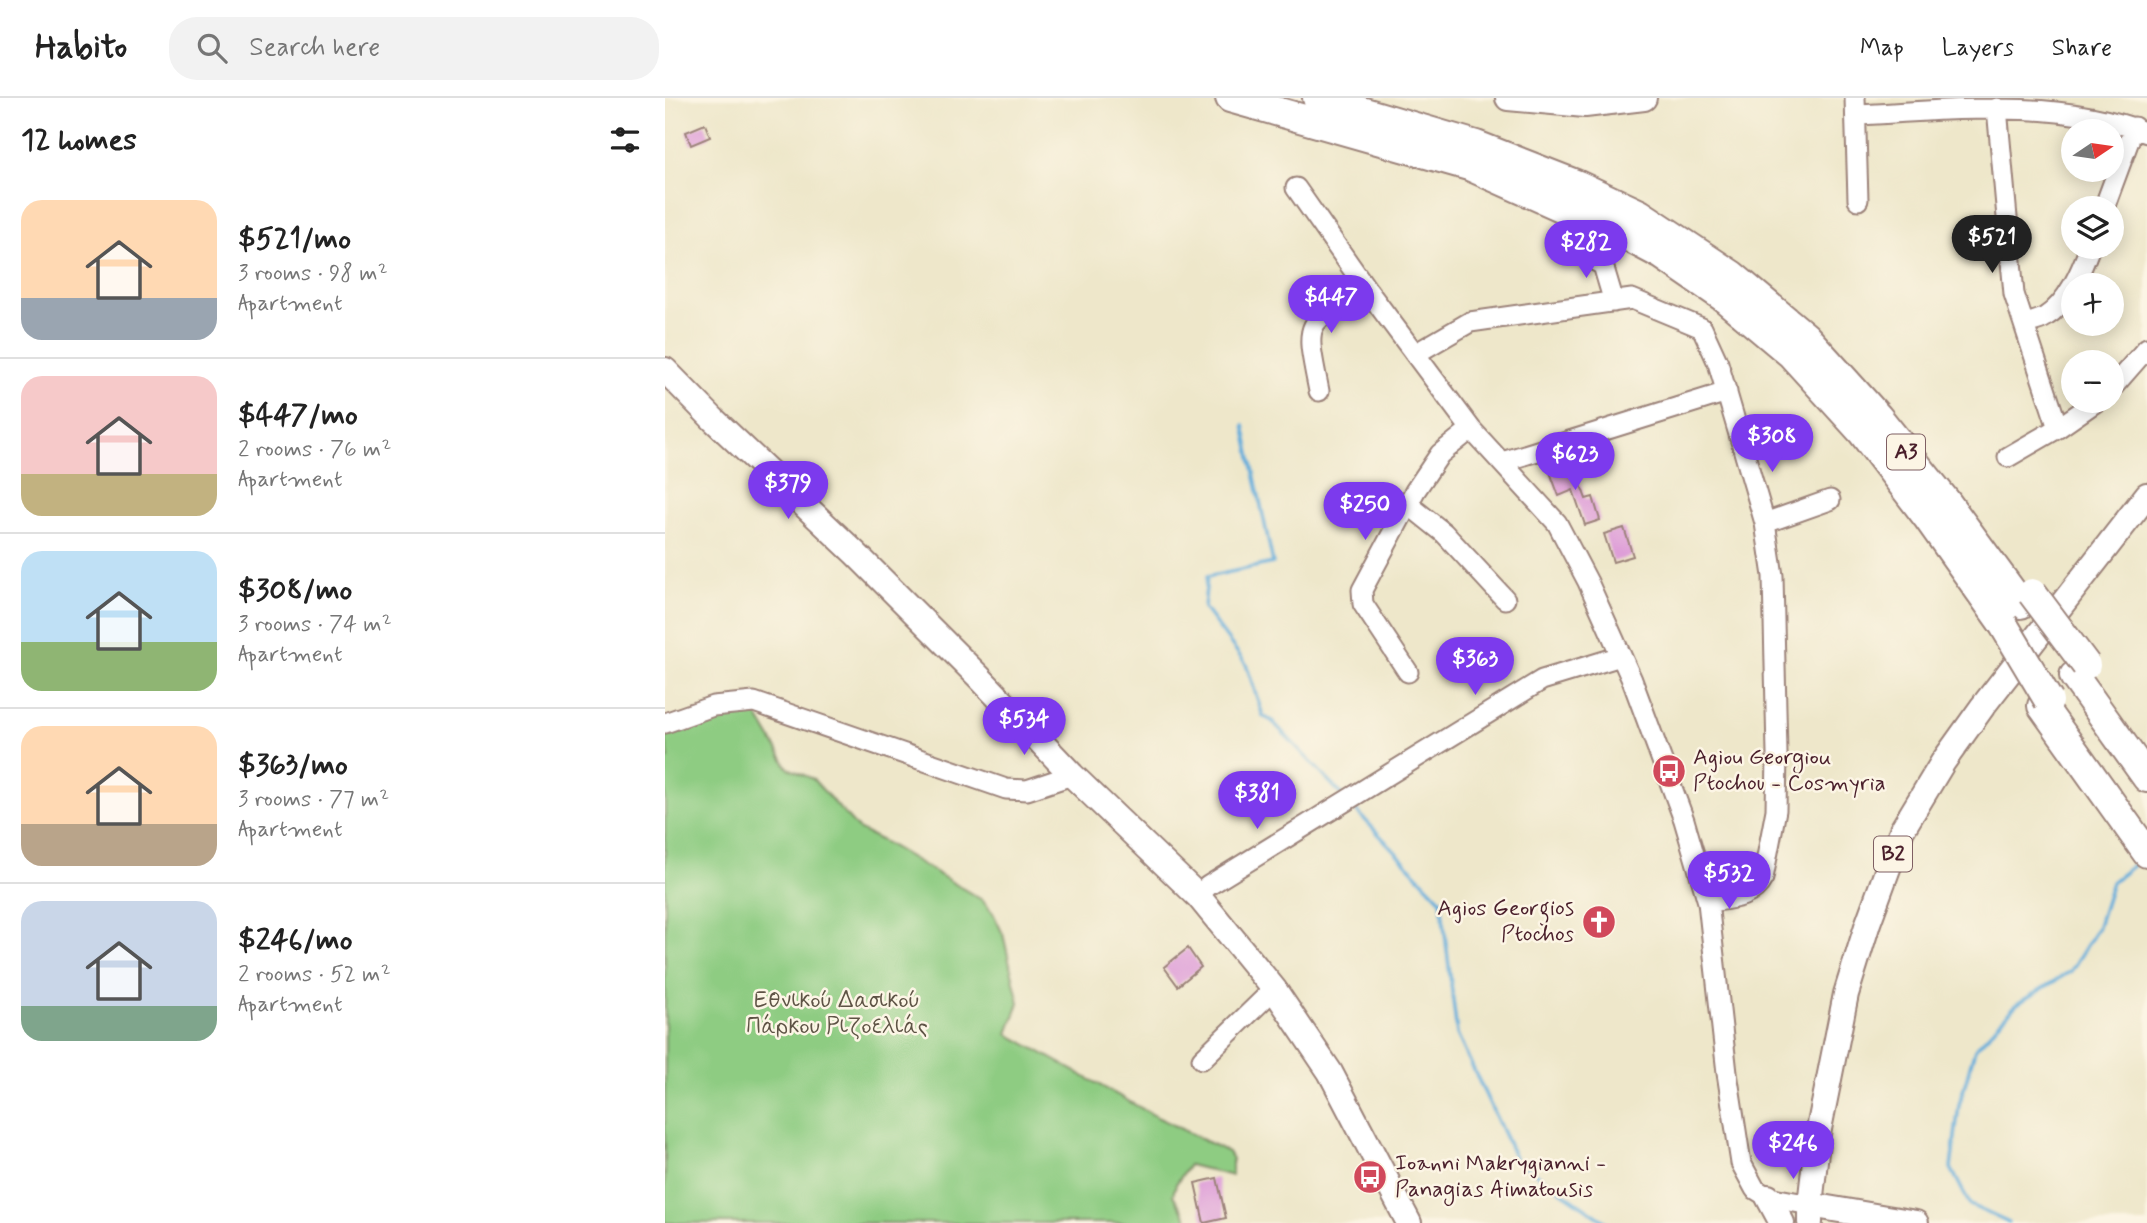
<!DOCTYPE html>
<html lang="en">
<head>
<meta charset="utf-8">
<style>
	body { margin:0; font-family:Mynerve,sans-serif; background:#f2f2f2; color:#222; height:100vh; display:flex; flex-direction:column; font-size:26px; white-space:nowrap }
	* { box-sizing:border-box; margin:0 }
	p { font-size:23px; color:#767676 }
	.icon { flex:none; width:38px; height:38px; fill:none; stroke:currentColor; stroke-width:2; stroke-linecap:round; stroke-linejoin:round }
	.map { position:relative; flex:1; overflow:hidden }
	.panel { display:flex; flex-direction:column; background:#fff; width:665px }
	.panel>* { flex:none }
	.needle { width:46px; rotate:77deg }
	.tools { position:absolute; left:1396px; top:21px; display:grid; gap:14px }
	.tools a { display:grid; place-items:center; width:63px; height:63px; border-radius:50%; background:#fff; box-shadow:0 4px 18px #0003; font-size:35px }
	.price { position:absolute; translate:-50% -60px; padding:0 16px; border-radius:24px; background:#7c3aed; color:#fff; font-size:23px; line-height:46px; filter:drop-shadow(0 2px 4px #0008) }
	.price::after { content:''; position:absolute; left:50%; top:42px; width:21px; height:16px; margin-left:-10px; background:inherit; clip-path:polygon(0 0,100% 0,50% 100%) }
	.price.selected { background:#222; color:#fff }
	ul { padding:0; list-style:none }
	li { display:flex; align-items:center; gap:21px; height:175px; padding:0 21px }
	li+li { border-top:2px solid #e0e0e0 }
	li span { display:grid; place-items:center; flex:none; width:196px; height:140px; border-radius:21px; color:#555 }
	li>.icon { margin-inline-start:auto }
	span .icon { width:84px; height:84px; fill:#fffc; stroke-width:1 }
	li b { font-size:30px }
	h2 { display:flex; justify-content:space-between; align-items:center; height:84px; padding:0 21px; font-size:30px }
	header { display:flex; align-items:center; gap:42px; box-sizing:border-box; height:98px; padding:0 35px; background:#fff; border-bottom:2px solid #e0e0e0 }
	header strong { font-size:33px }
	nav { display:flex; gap:38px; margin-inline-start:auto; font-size:24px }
	.search { width:490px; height:63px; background:#f2f2f2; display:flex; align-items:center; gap:18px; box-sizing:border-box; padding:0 24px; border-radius:28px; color:#767676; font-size:26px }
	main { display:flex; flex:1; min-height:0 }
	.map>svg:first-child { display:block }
	.green { fill:#8ecc82; stroke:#6c7656; stroke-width:2 }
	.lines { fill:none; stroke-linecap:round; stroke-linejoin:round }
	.stream { stroke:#63addb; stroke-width:3.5 }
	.building { fill:#de9ed8 }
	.minor-casing { stroke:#9c837a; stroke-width:23 }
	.major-casing { stroke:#9c837a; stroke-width:28 }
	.highway-casing { stroke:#9c837a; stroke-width:32 }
	.minor { stroke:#fff; stroke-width:19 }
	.major { stroke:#fff; stroke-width:24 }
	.highway { stroke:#fff; stroke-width:28 }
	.highway-bridge-casing { stroke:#9c837a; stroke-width:32; stroke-linecap:butt }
	.highway-bridge { stroke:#fff; stroke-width:28 }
	.labels { text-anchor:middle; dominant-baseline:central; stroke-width:5; stroke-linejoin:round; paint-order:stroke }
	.shield { fill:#fcf5e5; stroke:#7f5f63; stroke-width:2 }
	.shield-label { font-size:21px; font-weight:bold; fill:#4a1f2b }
	.poi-label { font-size:23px; fill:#4a1f2b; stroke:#fcf5e5; text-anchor:start }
	.park-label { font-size:23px; fill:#5e5345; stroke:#fcf5e5 }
</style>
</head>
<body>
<header>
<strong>Habito</strong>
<div class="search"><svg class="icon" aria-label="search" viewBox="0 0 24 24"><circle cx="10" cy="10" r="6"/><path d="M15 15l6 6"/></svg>Search here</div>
<nav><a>Map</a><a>Layers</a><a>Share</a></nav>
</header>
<main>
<section class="panel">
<h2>12 homes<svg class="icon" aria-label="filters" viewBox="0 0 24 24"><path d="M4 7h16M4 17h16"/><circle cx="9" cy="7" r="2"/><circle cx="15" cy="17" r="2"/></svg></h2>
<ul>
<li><span style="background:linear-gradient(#ffd9b3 70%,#9aa5b1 0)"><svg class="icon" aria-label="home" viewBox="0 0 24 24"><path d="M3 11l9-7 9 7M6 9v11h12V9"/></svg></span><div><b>$521/mo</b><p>3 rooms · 98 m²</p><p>Apartment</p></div></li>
<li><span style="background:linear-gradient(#f6c9c9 70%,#c2b280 0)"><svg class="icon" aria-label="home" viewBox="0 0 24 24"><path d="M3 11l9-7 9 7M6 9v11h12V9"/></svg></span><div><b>$447/mo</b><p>2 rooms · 76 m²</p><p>Apartment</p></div></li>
<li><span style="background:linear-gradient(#bfe0f5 65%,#8fb573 0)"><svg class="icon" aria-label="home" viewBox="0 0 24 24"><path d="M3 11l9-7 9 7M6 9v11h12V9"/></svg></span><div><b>$308/mo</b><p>3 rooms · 74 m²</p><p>Apartment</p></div></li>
<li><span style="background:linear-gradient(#ffd9b3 70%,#b9a48a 0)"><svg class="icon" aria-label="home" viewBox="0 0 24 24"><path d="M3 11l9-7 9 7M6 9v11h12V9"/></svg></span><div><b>$363/mo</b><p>3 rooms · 77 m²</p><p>Apartment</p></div></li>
<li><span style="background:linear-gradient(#c9d6e8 75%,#7fa58c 0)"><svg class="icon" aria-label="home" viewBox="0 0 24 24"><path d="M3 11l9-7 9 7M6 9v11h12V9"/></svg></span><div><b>$246/mo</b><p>2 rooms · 52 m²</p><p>Apartment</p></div></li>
</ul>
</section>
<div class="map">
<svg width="1482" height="1125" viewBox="0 0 1482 1125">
	<rect width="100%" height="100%" fill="#fcf5e5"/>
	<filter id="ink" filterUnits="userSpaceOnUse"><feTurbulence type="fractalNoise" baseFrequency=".0143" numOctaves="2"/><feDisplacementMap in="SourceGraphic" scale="14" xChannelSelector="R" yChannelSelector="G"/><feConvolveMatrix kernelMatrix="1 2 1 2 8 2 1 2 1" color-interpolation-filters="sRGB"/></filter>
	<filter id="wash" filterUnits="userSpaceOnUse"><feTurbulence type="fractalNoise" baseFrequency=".00686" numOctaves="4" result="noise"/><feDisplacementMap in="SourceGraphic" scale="28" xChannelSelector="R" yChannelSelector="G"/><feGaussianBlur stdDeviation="1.57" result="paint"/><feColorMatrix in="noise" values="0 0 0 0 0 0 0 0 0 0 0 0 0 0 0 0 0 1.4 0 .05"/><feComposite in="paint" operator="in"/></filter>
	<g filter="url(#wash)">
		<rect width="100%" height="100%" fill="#eee7ca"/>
		<path class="green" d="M 87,608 L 123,670 L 148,681 L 193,731 L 219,744 L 317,802 L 328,815 L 338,836 L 354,905 L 343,936 L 494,1020 L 563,1054 L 567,1061 L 567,1078 L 524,1067 L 511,1086 L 508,1097 L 525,1125 L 0,1125 L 0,661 L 4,660 L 0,639 Z"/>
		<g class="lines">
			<path class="stream" d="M 579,327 L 608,465 L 542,479 L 539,510 L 581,566 L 598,618 L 607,623 L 679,699
				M 686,707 L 776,802 L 792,936 L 851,1062 L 942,1125
				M 1344,1125 L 1305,1107 L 1286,1070 L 1294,1007 L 1310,951 L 1352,906 L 1406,873 L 1432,831 L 1447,784 L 1475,762"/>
		</g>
		<g id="blocks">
			<path class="building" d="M 40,26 L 45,39 L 26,47 L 21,34 Z
				M 908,365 L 921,401 L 928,399 L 935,422 L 920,427 L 908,392 L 894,398 L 885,374 Z
				M 959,430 L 968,458 L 948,464 L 939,436 Z
				M 940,812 L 943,834 L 928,837 L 924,814 Z
				M 523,850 L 536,869 L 513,888 L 499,869 Z
				M 552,1080 L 561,1120 L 539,1125 L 530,1085 Z"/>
		</g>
	</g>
	<g filter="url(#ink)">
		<use href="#blocks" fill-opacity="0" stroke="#9c837a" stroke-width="2"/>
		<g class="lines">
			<g class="minor-casing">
				<path id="minor" d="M 1190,0 L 1193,102
					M 1332,10 L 1349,196 L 1393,330
					M 1192,17 C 1288,12 1392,0 1482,35
					M 631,90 L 703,193 L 806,331 L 892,425 L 923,484 L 967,582 L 1019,722 L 1043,804 L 1062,975 L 1076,1065 L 1090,1091 L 1103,1099 L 1145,1107
					M 1439,110 L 1469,29
					M 905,150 L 938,167 L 949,204
					M 1359,226 C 1366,224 1374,223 1380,219 C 1403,205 1416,173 1425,149
					M 750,256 L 805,224 L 967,201 L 1037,230 L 1053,265 L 1100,425 L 1108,478 L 1112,656 L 1111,712 L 1098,780 C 1087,801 1065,801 1043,804
					M 1447,290 L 1482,250
					M 654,293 C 640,222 637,226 703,193
					M 1343,359 L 1393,330 L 1432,303
					M 837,364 L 1062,294
					M 744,407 L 779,435 L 840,501
					M 1100,425 L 1165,402
					M 743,574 L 698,506 L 697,492 L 750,393 L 775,356 L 806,331
					M 0,625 L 48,608 L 89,604 L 341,691 L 362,692 L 407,677
					M 533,798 L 543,788 L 877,582 L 956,558
					M 537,961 L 609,891"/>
			</g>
			<g class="major-casing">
				<path id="major" d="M 843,0 L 920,7 L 979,0
					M 0,272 L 49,322 L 190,455 L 314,579 L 407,677 L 533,798 L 609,891 L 665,974 L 744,1125
					M 1103,1099 L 1117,1125
					M 1145,1107 L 1251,1125
					M 1145,1125 L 1145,1107 L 1153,1036 L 1181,896 L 1203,825 L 1237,732 L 1278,664 L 1318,608 L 1482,397"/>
			</g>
			<g class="highway-casing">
				<path id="highway" d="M 565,0 L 804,68 L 963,139 L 997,157 L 1058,199 L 1126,256 L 1197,334 L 1262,419 L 1338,526
					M 652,0 L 811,47 L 913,87 L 975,116 L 1067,177 L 1141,239 L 1213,319 L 1280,402 L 1356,506
					M 1409,578 L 1482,680
					M 1377,608 L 1482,755"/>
			</g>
			<use href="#minor" class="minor"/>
			<use href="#major" class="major"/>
			<use href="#highway" class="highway"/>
			<g class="highway-bridge-casing">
				<path id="highway-bridge" d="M 1367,495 L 1421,567
					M 1338,526 L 1384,603"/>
			</g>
			<use href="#highway-bridge" class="highway-bridge"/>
		</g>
	</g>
	<defs>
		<g id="bus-disc" transform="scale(1.75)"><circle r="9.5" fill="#d1495b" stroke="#fcf5e5"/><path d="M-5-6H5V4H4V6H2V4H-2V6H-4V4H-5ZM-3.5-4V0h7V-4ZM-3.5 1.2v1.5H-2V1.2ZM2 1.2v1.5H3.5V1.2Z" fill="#fff"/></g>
		<g id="church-disc" transform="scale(1.75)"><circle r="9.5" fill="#d1495b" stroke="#fcf5e5"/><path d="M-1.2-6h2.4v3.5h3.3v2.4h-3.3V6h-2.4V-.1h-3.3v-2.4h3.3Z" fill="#fff"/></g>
	</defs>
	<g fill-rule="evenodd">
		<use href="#bus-disc" x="1004" y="673"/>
		<use href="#church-disc" x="934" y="824"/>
		<use href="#bus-disc" x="705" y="1079"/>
	</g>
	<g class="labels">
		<g class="shield">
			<rect x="1222" y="336.5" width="38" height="35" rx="5"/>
			<rect x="1209" y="738.5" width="38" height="35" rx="5"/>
		</g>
		<g class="shield-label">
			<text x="1241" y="354">A3</text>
			<text x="1228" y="756">B2</text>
		</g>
		<g class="poi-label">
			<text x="1028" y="660">Agiou Georgiou<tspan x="1028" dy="26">Ptochou - Cosmyria</tspan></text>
			<text x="909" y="811" text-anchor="end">Agios Georgios<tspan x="909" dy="26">Ptochos</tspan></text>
			<text x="730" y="1066">Ioanni Makrygianni -<tspan x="730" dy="26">Panagias Aimatousis</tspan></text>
		</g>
		<g class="park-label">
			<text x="172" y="903">Εθνικού Δασικού<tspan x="172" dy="26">Πάρκου Ριζοελιάς</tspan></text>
		</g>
	</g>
</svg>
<div class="tools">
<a><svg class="needle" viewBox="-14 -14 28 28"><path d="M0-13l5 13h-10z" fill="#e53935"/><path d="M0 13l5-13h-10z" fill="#767676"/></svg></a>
<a><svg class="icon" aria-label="layers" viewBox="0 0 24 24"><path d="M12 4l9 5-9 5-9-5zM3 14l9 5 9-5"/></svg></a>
<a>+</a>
<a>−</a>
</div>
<b class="price selected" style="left:1327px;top:177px">$521</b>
<b class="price" style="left:921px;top:182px">$282</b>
<b class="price" style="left:666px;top:237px">$447</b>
<b class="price" style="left:1107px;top:376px">$308</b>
<b class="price" style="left:910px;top:394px">$623</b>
<b class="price" style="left:123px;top:423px">$379</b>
<b class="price" style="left:700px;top:444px">$250</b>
<b class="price" style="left:810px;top:599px">$363</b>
<b class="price" style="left:359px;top:659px">$534</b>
<b class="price" style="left:592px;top:733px">$381</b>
<b class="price" style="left:1064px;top:813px">$532</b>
<b class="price" style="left:1128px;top:1083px">$246</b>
</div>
</main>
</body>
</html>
